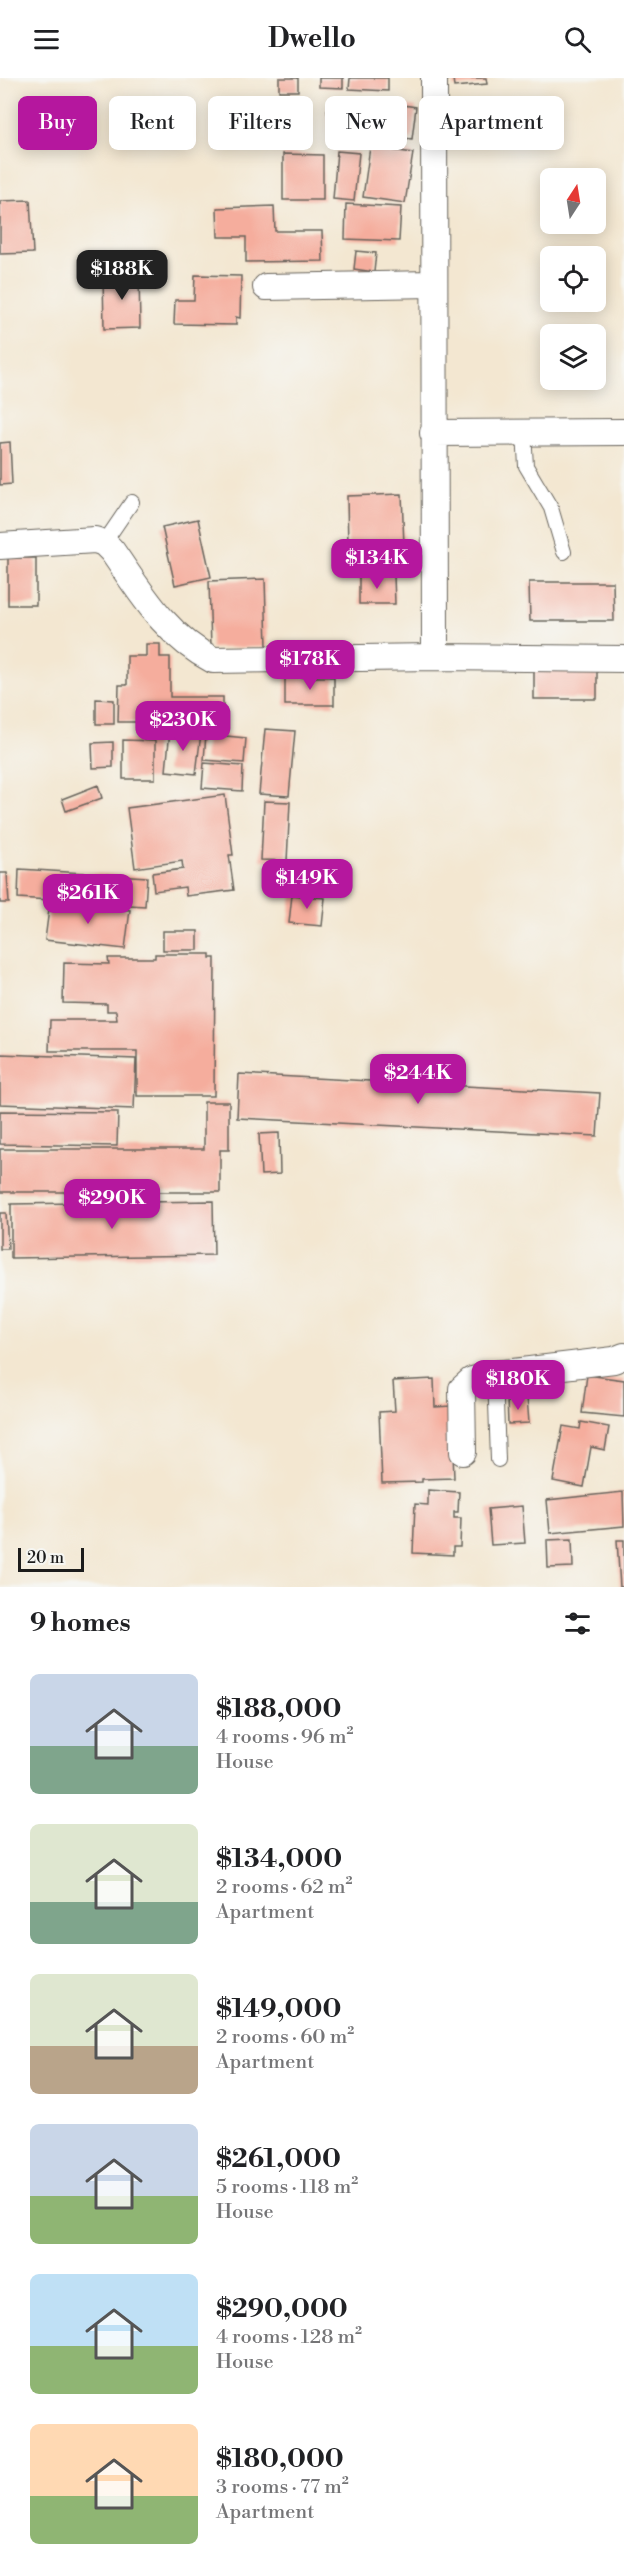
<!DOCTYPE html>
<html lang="en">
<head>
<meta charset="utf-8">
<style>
	body { margin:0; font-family:"Libre Bodoni",serif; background:#f6f6f6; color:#202124; height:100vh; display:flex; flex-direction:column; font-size:22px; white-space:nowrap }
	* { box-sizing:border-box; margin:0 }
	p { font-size:20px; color:#757577 }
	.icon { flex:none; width:33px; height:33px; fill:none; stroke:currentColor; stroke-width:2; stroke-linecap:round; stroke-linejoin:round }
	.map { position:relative; height:1509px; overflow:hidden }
	.drawer { display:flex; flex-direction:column; background:#fff; flex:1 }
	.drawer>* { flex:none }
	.hud { position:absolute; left:18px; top:18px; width:588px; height:54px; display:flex; gap:12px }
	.needle { width:39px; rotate:12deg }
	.fabs { position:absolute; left:540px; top:90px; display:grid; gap:12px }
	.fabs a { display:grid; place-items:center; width:66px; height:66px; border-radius:9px; background:#fff; box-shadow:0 3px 15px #0003; font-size:30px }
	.scale { position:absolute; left:18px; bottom:15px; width:66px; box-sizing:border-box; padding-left:6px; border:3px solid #1c1c1c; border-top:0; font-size:16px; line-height:21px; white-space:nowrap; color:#1c1c1c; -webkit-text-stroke:4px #f6f6f2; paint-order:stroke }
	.price { position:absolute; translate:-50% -51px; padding:0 14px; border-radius:12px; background:#b5179e; color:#fff; font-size:20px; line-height:39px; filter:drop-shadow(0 2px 3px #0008) }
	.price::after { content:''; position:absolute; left:50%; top:36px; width:18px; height:14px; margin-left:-9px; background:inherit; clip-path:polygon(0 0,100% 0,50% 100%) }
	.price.on { background:#222; color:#fff }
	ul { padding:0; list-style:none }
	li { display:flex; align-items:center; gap:18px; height:150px; padding:0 30px }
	li span { display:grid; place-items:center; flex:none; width:168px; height:120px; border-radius:9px; color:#555 }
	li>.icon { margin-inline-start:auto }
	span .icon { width:72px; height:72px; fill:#fffc; stroke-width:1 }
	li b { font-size:26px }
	h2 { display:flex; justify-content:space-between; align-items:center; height:72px; padding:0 30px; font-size:26px }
	.tag { padding:0 21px; border-radius:9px; background:#fff; box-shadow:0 3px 15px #0003; font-size:21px; line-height:54px }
	.tag.on { background:#b5179e; color:#fff }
	header { display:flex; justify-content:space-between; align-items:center; height:78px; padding:0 30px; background:#fff; font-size:27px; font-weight:800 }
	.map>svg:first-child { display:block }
	.building { fill:#f5ad9d }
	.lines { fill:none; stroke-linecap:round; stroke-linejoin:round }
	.service-casing { stroke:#67635b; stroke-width:16 }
	.minor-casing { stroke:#67635b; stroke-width:28 }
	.service { stroke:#fff; stroke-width:14 }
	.minor { stroke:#fff; stroke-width:26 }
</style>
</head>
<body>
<header><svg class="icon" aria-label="menu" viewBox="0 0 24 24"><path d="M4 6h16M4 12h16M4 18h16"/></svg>Dwello<svg class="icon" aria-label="search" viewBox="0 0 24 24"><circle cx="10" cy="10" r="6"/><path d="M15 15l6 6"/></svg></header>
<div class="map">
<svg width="624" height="1509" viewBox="0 0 624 1509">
	<rect width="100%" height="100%" fill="#f6f6f2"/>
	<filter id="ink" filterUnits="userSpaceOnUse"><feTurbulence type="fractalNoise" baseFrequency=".0167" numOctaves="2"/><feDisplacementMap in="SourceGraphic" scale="12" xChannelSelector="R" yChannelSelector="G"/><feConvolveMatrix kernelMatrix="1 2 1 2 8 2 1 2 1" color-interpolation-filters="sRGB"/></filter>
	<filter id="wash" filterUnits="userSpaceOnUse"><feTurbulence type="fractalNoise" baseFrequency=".008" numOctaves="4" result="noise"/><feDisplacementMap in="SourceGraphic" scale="24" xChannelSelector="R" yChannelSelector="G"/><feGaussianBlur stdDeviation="1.35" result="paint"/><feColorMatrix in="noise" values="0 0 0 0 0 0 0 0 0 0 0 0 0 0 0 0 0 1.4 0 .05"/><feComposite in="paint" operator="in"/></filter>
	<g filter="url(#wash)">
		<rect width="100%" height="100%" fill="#f3e7d1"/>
		<g id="blocks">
			<path class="building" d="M 279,0 L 298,0 L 298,13 L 279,13 Z
				M 319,0 L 343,0 L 343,10 L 319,9 Z
				M 350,0 L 388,0 L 388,13 L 349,11 Z
				M 453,0 L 486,0 L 487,6 L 454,9 Z
				M 397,26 L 416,29 L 412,61 L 393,59 Z
				M 363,27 L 393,29 L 392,53 L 361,52 Z
				M 354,29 L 357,51 L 330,54 L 327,32 Z
				M 370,69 L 413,75 L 405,125 L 363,119 Z
				M 337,73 L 359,75 L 354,123 L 333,121 Z
				M 283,76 L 323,77 L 323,122 L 283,122 Z
				M 30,122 L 33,175 L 0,176 L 0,123 Z
				M 346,126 L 401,129 L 399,163 L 345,161 Z
				M 274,128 L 275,153 L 322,153 L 323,183 L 246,184 L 246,159 L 218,159 L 217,130 Z
				M 356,173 L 376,175 L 374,194 L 354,191 Z
				M 139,196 L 140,250 L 104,251 L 103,197 Z
				M 195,197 L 241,198 L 240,240 L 236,239 L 236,247 L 174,246 L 175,222 L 194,222 Z
				M 10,364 L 12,406 L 0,407 L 0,365 Z
				M 402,416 L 404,468 L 348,470 L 347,418 Z
				M 198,441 L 211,499 L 175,507 L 162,449 Z
				M 8,480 L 36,480 L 36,527 L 8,527 Z
				M 359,498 L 394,498 L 395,526 L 359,526 Z
				M 265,501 L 267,569 L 211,570 L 209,503 Z
				M 529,504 L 613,504 L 614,543 L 530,543 Z
				M 146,566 L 160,566 L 160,579 L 170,579 L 170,619 L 223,619 L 223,647 L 141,647 L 142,644 L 118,644 L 119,607 L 127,607 L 127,578 L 146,578 Z
				M 534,591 L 597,591 L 597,621 L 534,621 Z
				M 285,599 L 334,599 L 334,627 L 285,627 Z
				M 96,621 L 114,622 L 114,646 L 96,646 Z
				M 265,651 L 295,653 L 289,718 L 259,716 Z
				M 170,652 L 201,655 L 196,696 L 166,693 Z
				M 206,656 L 246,660 L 244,685 L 204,682 Z
				M 123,662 L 155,663 L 155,701 L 123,701 Z
				M 113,664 L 113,689 L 93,690 L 92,665 Z
				M 204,685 L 243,688 L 242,713 L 202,710 Z
				M 98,707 L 102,720 L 66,733 L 62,721 Z
				M 225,717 L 233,777 L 229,777 L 234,812 L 186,818 L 185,809 L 154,813 L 152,795 L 183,791 L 182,783 L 135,790 L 127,730 Z
				M 264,723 L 290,724 L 287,783 L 261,782 Z
				M 19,791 L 147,799 L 145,828 L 18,820 Z
				M 0,795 L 7,795 L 9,825 L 0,825 Z
				M 292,817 L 325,820 L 322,848 L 289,845 Z
				M 50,823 L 130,832 L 125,871 L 45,862 Z
				M 163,853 L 198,853 L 198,872 L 163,872 Z
				M 155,876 L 210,876 L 210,880 L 215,880 L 214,1018 L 137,1018 L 137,973 L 49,973 L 50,942 L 117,942 L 116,933 L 107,933 L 107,926 L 63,925 L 64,885 L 109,886 L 108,880 L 155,880 Z
				M 0,976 L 136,981 L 134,1031 L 0,1026 Z
				M 239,996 L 600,1015 L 597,1058 L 237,1040 Z
				M 204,1024 L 229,1024 L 229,1072 L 220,1072 L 220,1114 L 0,1114 L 0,1071 L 204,1071 Z
				M 0,1033 L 118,1034 L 117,1068 L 0,1066 Z
				M 279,1055 L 280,1096 L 261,1097 L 259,1056 Z
				M 213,1123 L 214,1177 L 11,1180 L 11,1126 Z
				M 0,1135 L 6,1135 L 8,1171 L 0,1171 Z
				M 587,1297 L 624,1302 L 624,1339 L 582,1335 Z
				M 434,1301 L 435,1329 L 451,1328 L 454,1400 L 422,1401 L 422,1404 L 382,1405 L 379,1334 L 395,1333 L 393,1303 Z
				M 527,1319 L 529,1345 L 508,1346 L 507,1320 Z
				M 581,1344 L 609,1349 L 605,1372 L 591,1369 L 584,1409 L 553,1403 L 563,1348 L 580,1351 Z
				M 428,1412 L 459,1414 L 458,1434 L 454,1434 L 454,1440 L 461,1440 L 460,1469 L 453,1469 L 453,1477 L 413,1475 L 415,1426 L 428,1427 Z
				M 623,1414 L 624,1448 L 550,1455 L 547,1422 Z
				M 522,1428 L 525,1465 L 491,1467 L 488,1431 Z
				M 572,1461 L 573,1489 L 548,1490 L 547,1462 Z
				M 617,1462 L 624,1462 L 624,1509 L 620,1509 Z"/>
		</g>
	</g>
	<g filter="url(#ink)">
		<use href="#blocks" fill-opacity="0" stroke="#67635b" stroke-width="1.5"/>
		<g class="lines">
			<g class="service-casing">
				<path id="service" d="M 524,354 L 526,388 L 551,430 L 564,474
					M 104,465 L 132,424
					M 495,1296 L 498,1382"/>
			</g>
			<g class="minor-casing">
				<path id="minor" d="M 434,0 L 435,579
					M 266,209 L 433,206
					M 433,355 L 624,354
					M 0,468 L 95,462 L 104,465 L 112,473 C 142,516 166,558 213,582 L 435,579 L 624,581
					M 463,1374 L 462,1311 L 472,1302 L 495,1296 L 614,1282 L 624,1278"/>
			</g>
			<use href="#service" class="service"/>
			<use href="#minor" class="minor"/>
		</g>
	</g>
</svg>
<div class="fabs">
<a><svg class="needle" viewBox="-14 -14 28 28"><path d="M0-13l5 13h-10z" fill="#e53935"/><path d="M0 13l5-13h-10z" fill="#757577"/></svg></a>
<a><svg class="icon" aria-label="locate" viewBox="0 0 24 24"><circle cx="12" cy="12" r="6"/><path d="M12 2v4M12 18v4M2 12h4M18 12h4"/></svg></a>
<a><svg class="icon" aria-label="layers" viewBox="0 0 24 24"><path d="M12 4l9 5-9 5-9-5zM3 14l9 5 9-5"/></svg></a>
</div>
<div class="scale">20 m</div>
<b class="price on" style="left:122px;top:223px">$188K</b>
<b class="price" style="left:377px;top:512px">$134K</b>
<b class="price" style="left:310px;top:613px">$178K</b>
<b class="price" style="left:183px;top:674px">$230K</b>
<b class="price" style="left:307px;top:832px">$149K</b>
<b class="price" style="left:88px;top:847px">$261K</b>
<b class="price" style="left:418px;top:1027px">$244K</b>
<b class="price" style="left:112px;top:1152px">$290K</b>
<b class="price" style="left:518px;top:1333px">$180K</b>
<div class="hud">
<a class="tag on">Buy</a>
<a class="tag">Rent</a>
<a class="tag">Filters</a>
<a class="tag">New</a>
<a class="tag">Apartment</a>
</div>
</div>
<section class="drawer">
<h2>9 homes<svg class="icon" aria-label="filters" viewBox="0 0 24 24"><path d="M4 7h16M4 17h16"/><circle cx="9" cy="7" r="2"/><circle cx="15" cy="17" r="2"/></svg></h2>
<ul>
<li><span style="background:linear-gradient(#c9d6e8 60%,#7fa58c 0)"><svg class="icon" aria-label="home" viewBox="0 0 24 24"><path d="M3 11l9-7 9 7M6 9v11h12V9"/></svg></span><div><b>$188,000</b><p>4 rooms · 96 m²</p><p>House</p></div></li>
<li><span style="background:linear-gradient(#dfe7d0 65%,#7fa58c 0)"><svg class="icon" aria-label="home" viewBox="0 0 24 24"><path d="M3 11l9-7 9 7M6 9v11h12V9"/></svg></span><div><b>$134,000</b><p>2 rooms · 62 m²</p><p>Apartment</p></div></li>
<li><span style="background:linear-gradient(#dfe7d0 60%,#b9a48a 0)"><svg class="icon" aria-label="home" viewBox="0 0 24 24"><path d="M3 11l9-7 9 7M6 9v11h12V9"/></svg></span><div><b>$149,000</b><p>2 rooms · 60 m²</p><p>Apartment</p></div></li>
<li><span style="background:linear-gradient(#c9d6e8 60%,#8fb573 0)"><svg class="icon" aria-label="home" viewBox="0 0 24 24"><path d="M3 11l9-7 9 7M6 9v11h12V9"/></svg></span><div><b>$261,000</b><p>5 rooms · 118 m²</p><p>House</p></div></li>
<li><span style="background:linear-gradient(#bfe0f5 60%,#8fb573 0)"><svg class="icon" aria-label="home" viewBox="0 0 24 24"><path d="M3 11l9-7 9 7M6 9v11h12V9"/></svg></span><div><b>$290,000</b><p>4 rooms · 128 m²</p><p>House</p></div></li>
<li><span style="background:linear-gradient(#ffd9b3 60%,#8fb573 0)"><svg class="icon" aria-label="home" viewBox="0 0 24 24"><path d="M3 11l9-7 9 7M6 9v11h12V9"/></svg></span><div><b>$180,000</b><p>3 rooms · 77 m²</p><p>Apartment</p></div></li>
</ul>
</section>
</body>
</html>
